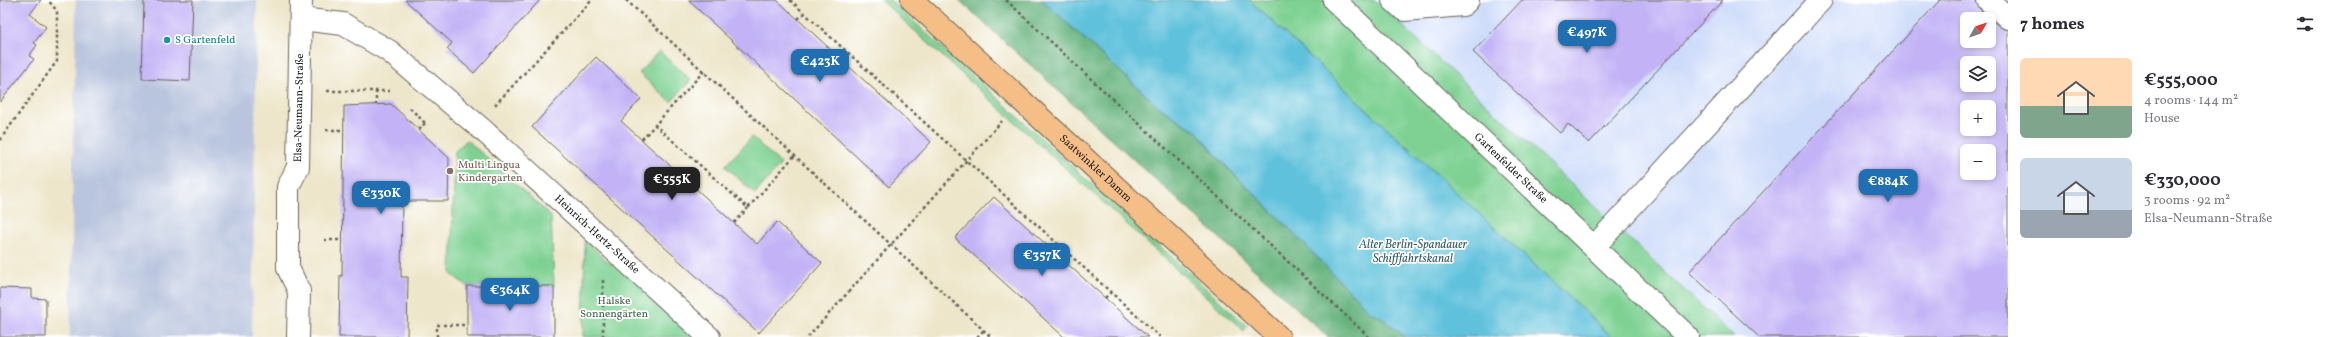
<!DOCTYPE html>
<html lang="en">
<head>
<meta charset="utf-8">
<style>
	body { margin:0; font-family:Vollkorn,serif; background:#f2f2f3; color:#2b2b33; height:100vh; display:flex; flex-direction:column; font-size:15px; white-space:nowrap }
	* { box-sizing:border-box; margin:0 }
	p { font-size:13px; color:#7c7c81 }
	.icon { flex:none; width:22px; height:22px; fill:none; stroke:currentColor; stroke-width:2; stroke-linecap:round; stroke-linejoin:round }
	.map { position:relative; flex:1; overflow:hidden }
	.sheet { display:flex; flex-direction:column; background:#fff; width:320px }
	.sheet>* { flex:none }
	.needle { width:26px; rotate:50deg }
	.buttons { position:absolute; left:1960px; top:12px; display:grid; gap:8px }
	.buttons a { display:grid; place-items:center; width:36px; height:36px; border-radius:6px; background:#fff; box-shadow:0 2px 6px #0003; font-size:20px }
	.price { position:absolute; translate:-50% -34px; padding:0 9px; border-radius:8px; background:#1f6fb2; color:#fff; font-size:13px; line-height:26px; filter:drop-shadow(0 1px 2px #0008) }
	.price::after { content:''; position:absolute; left:50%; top:24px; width:12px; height:9px; margin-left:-6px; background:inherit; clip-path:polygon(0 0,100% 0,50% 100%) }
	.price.on { background:#222; color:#fff }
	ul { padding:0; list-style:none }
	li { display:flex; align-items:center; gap:12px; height:100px; padding:0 12px }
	li span { display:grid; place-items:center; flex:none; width:112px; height:80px; border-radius:6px; color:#555 }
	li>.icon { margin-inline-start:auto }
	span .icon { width:48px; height:48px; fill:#fffc; stroke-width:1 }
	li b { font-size:17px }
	h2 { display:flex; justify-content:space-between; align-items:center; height:48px; padding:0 12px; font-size:17px }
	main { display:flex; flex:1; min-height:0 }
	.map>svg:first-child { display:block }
	.built { fill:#cddbfa; fill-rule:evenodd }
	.industrial { fill:#b9c5de }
	.green { fill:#7ed193; stroke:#4d7658 }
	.forest { fill:#66b37d; stroke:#41684c }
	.water { fill:#5ec1dc; stroke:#3d6e7c }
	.building { fill:#c3b3f6; fill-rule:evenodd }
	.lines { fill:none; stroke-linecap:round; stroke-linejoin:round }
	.minor-casing { stroke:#666359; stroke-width:24 }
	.major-casing { stroke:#666359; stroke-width:24 }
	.path { stroke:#666359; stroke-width:2.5; stroke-dasharray:3 3; stroke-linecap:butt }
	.minor { stroke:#fff; stroke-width:22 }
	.major { stroke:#f6be87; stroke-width:22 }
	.culture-dot { fill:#0f9aa8; stroke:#fff; stroke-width:1.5 }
	.education-dot { fill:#8d6e63; stroke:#fff; stroke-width:1.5 }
	.labels { text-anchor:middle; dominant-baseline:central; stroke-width:3.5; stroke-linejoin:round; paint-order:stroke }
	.culture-label { font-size:11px; fill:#0d838f; stroke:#fff; text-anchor:start }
	.street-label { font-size:11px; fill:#1c1c1c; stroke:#fff }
	.education-label { font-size:11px; fill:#785e54; stroke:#fff; text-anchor:start }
	.park-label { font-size:11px; fill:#43644c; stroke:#fff }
	.water-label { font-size:12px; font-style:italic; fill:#365e69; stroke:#fff }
</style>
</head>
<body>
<main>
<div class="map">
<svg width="2008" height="337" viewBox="0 0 2008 337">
	<rect width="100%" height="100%" fill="#fff"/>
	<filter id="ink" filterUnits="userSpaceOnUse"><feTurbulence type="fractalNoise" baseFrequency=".025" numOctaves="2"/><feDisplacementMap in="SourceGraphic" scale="8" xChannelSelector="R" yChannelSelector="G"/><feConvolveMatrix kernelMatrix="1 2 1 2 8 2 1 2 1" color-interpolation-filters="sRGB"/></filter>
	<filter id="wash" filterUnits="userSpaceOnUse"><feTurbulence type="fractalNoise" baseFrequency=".012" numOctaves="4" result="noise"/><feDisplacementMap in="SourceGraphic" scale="16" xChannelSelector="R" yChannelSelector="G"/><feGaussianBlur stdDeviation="0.9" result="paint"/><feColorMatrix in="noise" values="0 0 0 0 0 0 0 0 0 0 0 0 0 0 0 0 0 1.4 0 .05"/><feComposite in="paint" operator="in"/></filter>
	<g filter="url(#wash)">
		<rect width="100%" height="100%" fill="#eee6ca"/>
		<path class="built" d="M 1375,0 L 2008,0 L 2008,337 L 1730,337 ZM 1967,19 L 1989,19 L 1989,41 L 1967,41 ZM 1967,63 L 1989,63 L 1989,85 L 1967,85 ZM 1967,107 L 1989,107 L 1989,129 L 1967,129 ZM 1967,151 L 1989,151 L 1989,173 L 1967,173 Z"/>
		<path class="industrial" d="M 76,0 L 257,0 L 252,337 L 70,337 Z"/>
		<path class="green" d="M 881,0 L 890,0 L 1247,326 L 1244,331 Z
			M 1249,0 L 1375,0 L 1734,337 L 1612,337 Z
			M 659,51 L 691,80 L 671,102 L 639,73 Z
			M 752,137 L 781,164 L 755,194 L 725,166 Z
			M 467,140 L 551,216 L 554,286 L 467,286 L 451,274 L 455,151 Z
			M 585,240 L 610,264 L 614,261 L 697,337 L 583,337 Z"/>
		<path class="forest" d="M 959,0 L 1042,0 L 1159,107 L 1197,132 L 1222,163 L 1276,215 L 1370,312 L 1381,317 L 1405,337 L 1328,337 Z"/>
		<path class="water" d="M 1042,0 L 1249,0 L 1612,337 L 1405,337 L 1381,317 L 1370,312 L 1276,215 L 1222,162 L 1197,132 L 1159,107 Z"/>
		<g id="blocks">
			<path class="building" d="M 0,0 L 41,0 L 30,14 L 46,27 L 34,43 L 37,45 L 29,56 L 34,59 L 0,102 Z
				M 144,0 L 193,0 L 190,81 L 142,79 Z
				M 405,0 L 540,0 L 474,73 L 447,49 L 452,43 Z
				M 688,0 L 777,0 L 931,142 L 889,187 Z
				M 1522,0 L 1723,0 L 1589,143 L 1568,124 L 1560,133 L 1473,52 Z
				M 1940,0 L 1976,0 L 1980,9 L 2000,27 L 2008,30 L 2008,337 L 1759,337 L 1689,272 ZM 1967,19 L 1989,19 L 1989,41 L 1967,41 ZM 1967,63 L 1989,63 L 1989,85 L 1967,85 ZM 1967,107 L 1989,107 L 1989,129 L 1967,129 ZM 1967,151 L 1989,151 L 1989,173 L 1967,173 Z
				M 596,57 L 641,99 L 621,121 L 757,244 L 777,222 L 822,263 L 759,333 L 532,127 Z
				M 391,104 L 449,158 L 448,201 L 402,201 L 401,277 L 408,277 L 407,337 L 339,337 L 340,275 L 342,276 L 344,106 Z
				M 994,197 L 1105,298 L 1148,337 L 1064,337 L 955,238 Z
				M 467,286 L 554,286 L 554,337 L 467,337 Z
				M 0,288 L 32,289 L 32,298 L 46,299 L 46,337 L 0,337 Z"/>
		</g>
	</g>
	<g filter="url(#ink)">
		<use href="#blocks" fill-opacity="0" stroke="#666359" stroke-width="1"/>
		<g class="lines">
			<g class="minor-casing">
				<g id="minor">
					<path id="s1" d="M 1334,0 L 1688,337"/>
					<path d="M 1393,0 L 1404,10 L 1463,5 L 1468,0"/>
					<path d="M 1988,0 L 2008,18"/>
					<path id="s2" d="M 301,19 L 343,24 L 389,51 L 484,131 L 709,337"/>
					<path d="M 1594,247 L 1821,0"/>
					<path id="s3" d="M 298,337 L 299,291 L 288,268 L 288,187 L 298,167 L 301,0"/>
				</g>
			</g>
			<g class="major-casing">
				<g id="major">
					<path id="s4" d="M 912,0 L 1279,337"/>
				</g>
			</g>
			<path class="path" d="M 626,0 L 991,337
				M 790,0 L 1160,337
				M 1006,0 L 1369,337
				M 798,19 L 804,13
				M 838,56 L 844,50
				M 704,71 L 655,125 L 748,208 L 795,155
				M 327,91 L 392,91
				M 376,91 L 376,105
				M 495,105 L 592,0
				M 410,108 L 425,123
				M 326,130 L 344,130
				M 419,130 L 426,122
				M 642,139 L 655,125
				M 0,140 L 57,61 L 57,11 L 48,0
				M 734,223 L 748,208
				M 324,240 L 342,240
				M 1105,298 L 1111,292
				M 437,337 L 437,325 L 467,325
				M 603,337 L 603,278
				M 808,337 L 1002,121
				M 977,337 L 984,330"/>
			<use href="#minor" class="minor"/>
			<use href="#major" class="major"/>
		</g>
	</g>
	<circle class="culture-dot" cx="167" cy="40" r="4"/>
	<circle class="education-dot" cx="450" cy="171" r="4"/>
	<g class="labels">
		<g class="culture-label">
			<text x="175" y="40">S Gartenfeld</text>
		</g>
		<g class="street-label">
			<text stroke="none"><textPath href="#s3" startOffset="234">Elsa-Neumann-Straße</textPath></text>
			<text stroke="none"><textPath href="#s4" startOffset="249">Saatwinkler Damm</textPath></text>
			<text stroke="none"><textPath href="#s1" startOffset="244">Gartenfelder Straße</textPath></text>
			<text stroke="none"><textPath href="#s2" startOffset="373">Heinrich-Hertz-Straße</textPath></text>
		</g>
		<g class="education-label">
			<text x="458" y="165">Multi Lingua<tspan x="458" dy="13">Kindergarten</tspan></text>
		</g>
		<g class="park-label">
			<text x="614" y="301">Halske<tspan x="614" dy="13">Sonnengärten</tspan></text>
		</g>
		<g class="water-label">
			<text x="1413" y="245">Alter Berlin-Spandauer<tspan x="1413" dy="14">Schifffahrtskanal</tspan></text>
		</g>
	</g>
</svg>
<div class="buttons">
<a><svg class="needle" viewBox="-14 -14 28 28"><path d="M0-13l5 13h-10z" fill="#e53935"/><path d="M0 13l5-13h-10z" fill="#7c7c81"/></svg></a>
<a><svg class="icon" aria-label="layers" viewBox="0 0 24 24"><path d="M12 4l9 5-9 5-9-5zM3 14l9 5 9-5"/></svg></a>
<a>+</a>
<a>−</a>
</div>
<b class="price" style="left:1587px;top:54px">€497K</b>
<b class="price" style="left:820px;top:83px">€423K</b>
<b class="price on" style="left:672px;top:201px">€555K</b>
<b class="price" style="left:1888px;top:203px">€884K</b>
<b class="price" style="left:381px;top:215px">€330K</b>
<b class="price" style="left:1042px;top:277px">€357K</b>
<b class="price" style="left:510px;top:312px">€364K</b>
</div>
<section class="sheet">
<h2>7 homes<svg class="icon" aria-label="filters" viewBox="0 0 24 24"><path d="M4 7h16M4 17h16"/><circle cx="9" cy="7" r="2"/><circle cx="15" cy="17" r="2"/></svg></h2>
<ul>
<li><span style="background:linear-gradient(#ffd9b3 60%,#7fa58c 0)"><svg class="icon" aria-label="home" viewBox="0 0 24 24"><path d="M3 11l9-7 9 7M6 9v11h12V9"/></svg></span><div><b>€555,000</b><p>4 rooms · 144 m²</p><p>House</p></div></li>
<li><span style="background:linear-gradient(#c9d6e8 65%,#9aa5b1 0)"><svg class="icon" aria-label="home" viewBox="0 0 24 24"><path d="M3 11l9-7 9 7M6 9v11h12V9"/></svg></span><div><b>€330,000</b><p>3 rooms · 92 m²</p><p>Elsa-Neumann-Straße</p></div></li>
</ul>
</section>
</main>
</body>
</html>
